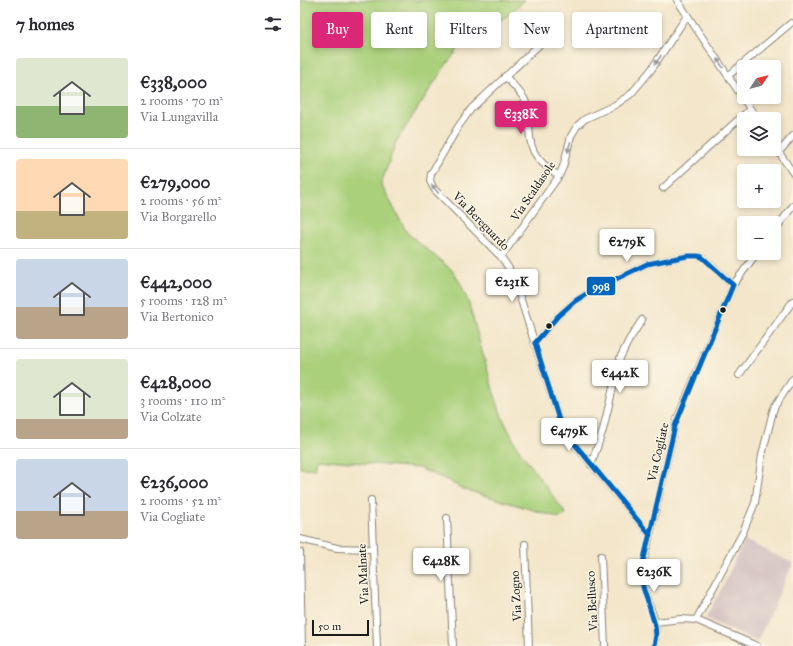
<!DOCTYPE html>
<html lang="en">
<head>
<meta charset="utf-8">
<style>
	body { margin:0; font-family:"IM FELL Great Primer",serif; background:#f7f7f7; color:#2b2b33; height:100vh; display:flex; flex-direction:column; font-size:15px; white-space:nowrap }
	* { box-sizing:border-box; margin:0 }
	p { font-size:13px; color:#7c7c81 }
	.icon { flex:none; width:22px; height:22px; fill:none; stroke:currentColor; stroke-width:2; stroke-linecap:round; stroke-linejoin:round }
	.map { position:relative; flex:1; overflow:hidden }
	.drawer { display:flex; flex-direction:column; background:#fff; width:300px }
	.drawer>* { flex:none }
	.top-card { position:absolute; left:12px; top:12px; width:380px; height:36px; display:flex; gap:8px }
	.needle { width:26px; rotate:54deg }
	.fabs { position:absolute; left:437px; top:60px; display:grid; gap:8px }
	.fabs a { display:grid; place-items:center; width:44px; height:44px; border-radius:4px; background:#fff; box-shadow:0 2px 6px #0003; font-size:20px }
	.scale { position:absolute; left:12px; bottom:10px; width:57px; box-sizing:border-box; padding-left:4px; border:2px solid #1c1c1c; border-top:0; font-size:11px; line-height:14px; white-space:nowrap; color:#1c1c1c; -webkit-text-stroke:3px #fcf5e5; paint-order:stroke }
	.price { position:absolute; translate:-50% -34px; padding:0 9px; border-radius:4px; background:#fff; color:#222; font-size:13px; line-height:26px; filter:drop-shadow(0 1px 2px #0008) }
	.price::after { content:''; position:absolute; left:50%; top:24px; width:12px; height:9px; margin-left:-6px; background:inherit; clip-path:polygon(0 0,100% 0,50% 100%) }
	.price.active { background:#db2777; color:#fff }
	ul { padding:0; list-style:none }
	li { display:flex; align-items:center; gap:12px; height:100px; padding:0 16px }
	li+li { border-top:1px solid #e1e1e2 }
	li span { display:grid; place-items:center; flex:none; width:112px; height:80px; border-radius:4px; color:#555 }
	li>.icon { margin-inline-start:auto }
	span .icon { width:48px; height:48px; fill:#fffc; stroke-width:1 }
	li b { font-size:17px }
	h2 { display:flex; justify-content:space-between; align-items:center; height:48px; padding:0 16px; font-size:17px }
	.pill { padding:0 14px; border-radius:4px; background:#fff; box-shadow:0 2px 6px #0003; font-size:14px; line-height:36px }
	.pill.active { background:#db2777; color:#fff }
	main { display:flex; flex:1; min-height:0 }
	.map>svg:first-child { display:block }
	.industrial { fill:#d1bfbf }
	.green { fill:#aad07b; stroke:#63764c }
	.lines { fill:none; stroke-linecap:round; stroke-linejoin:round }
	.street-casing { stroke:#888173; stroke-width:8 }
	.street { stroke:#fff; stroke-width:6 }
	.bus-1-casing { stroke:#fcf5e5; stroke-width:8 }
	.bus-1 { stroke:#0065bd; stroke-width:5 }
	.oneway { fill:#999 }
	.bus-dot { fill:#1c1c1c; stroke:#fcf5e5; stroke-width:1.5 }
	.labels { text-anchor:middle; dominant-baseline:central; stroke-width:3; stroke-linejoin:round; paint-order:stroke }
	.street-label { font-size:12px; fill:#1c1c1c; stroke:#fcf5e5 }
	.line-badge { stroke:#fcf5e5; stroke-width:1.5 }
	.badge-label { font-size:11px; text-anchor:middle; font-weight:bold; fill:#fff }
</style>
</head>
<body>
<main>
<section class="drawer">
<h2>7 homes<svg class="icon" aria-label="filters" viewBox="0 0 24 24"><path d="M4 7h16M4 17h16"/><circle cx="9" cy="7" r="2"/><circle cx="15" cy="17" r="2"/></svg></h2>
<ul>
<li><span style="background:linear-gradient(#dfe7d0 60%,#8fb573 0)"><svg class="icon" aria-label="home" viewBox="0 0 24 24"><path d="M3 11l9-7 9 7M6 9v11h12V9"/></svg></span><div><b>€338,000</b><p>2 rooms · 70 m²</p><p>Via Lungavilla</p></div></li>
<li><span style="background:linear-gradient(#ffd9b3 65%,#c2b280 0)"><svg class="icon" aria-label="home" viewBox="0 0 24 24"><path d="M3 11l9-7 9 7M6 9v11h12V9"/></svg></span><div><b>€279,000</b><p>2 rooms · 56 m²</p><p>Via Borgarello</p></div></li>
<li><span style="background:linear-gradient(#c9d6e8 60%,#b9a48a 0)"><svg class="icon" aria-label="home" viewBox="0 0 24 24"><path d="M3 11l9-7 9 7M6 9v11h12V9"/></svg></span><div><b>€442,000</b><p>5 rooms · 128 m²</p><p>Via Bertonico</p></div></li>
<li><span style="background:linear-gradient(#dfe7d0 75%,#b9a48a 0)"><svg class="icon" aria-label="home" viewBox="0 0 24 24"><path d="M3 11l9-7 9 7M6 9v11h12V9"/></svg></span><div><b>€428,000</b><p>3 rooms · 110 m²</p><p>Via Colzate</p></div></li>
<li><span style="background:linear-gradient(#c9d6e8 65%,#b9a48a 0)"><svg class="icon" aria-label="home" viewBox="0 0 24 24"><path d="M3 11l9-7 9 7M6 9v11h12V9"/></svg></span><div><b>€236,000</b><p>2 rooms · 52 m²</p><p>Via Cogliate</p></div></li>
</ul>
</section>
<div class="map">
<svg width="493" height="646" viewBox="0 0 493 646">
	<rect width="100%" height="100%" fill="#fcf5e5"/>
	<filter id="ink" filterUnits="userSpaceOnUse"><feTurbulence type="fractalNoise" baseFrequency=".025" numOctaves="2"/><feDisplacementMap in="SourceGraphic" scale="8" xChannelSelector="R" yChannelSelector="G"/><feConvolveMatrix kernelMatrix="1 2 1 2 8 2 1 2 1" color-interpolation-filters="sRGB"/></filter>
	<filter id="wash" filterUnits="userSpaceOnUse"><feTurbulence type="fractalNoise" baseFrequency=".012" numOctaves="4" result="noise"/><feDisplacementMap in="SourceGraphic" scale="16" xChannelSelector="R" yChannelSelector="G"/><feGaussianBlur stdDeviation="0.9" result="paint"/><feColorMatrix in="noise" values="0 0 0 0 0 0 0 0 0 0 0 0 0 0 0 0 0 1.4 0 .05"/><feComposite in="paint" operator="in"/></filter>
	<g filter="url(#wash)">
		<rect width="100%" height="100%" fill="#f3e6ca"/>
		<path class="industrial" d="M 444,540 L 493,563 L 457,642 L 405,618 L 424,584 Z"/>
		<path class="green" d="M 0,0 L 225,0 L 207,16 L 159,48 L 143,69 L 96,142 L 81,184 L 107,233 L 152,270 L 161,284 L 169,304 L 193,390 L 202,417 L 217,447 L 266,514 L 260,518 L 163,489 L 145,479 L 118,468 L 17,459 L 15,469 L 0,468 Z"/>
	</g>
	<g filter="url(#ink)">
		<g class="lines">
			<g class="street-casing">
				<path id="street" d="M 377,0 L 457,119
					M 255,30 L 171,109 L 158,127 L 131,174 L 130,181 L 134,189 L 201,257 L 208,267 L 214,278 L 259,420 L 266,434 L 350,535
					M 205,76 C 212,84 220,91 225,100 C 232,117 226,137 234,152 C 239,162 250,170 259,176
					M 428,76 L 491,23
					M 474,145 L 493,173
					M 479,152 L 493,136
					M 363,188 L 450,109
					M 474,231 L 493,206
					M 201,257 L 259,176 L 263,167 L 271,136 L 277,126 L 285,119 L 315,105 L 331,94 L 351,70 L 387,16
					M 235,343 L 258,316 L 275,301 L 293,290 L 347,264 L 388,256 L 398,256 L 402,257 L 409,263 L 433,285
					M 439,375 L 493,301
					M 291,465 L 303,430 L 320,358 L 329,340 L 342,320
					M 71,500 L 77,646
					M 147,518 L 153,646
					M 0,539 L 37,548 L 72,549
					M 225,544 L 229,646
					M 0,552 L 2,646
					M 301,556 L 305,646
					M 396,620 L 443,532 L 455,503 L 462,455 L 473,411 L 475,406 L 493,379
					M 355,622 L 381,619 L 396,620 L 457,646
					M 354,646 C 362,618 342,600 341,574 L 375,426 L 378,417 L 433,285 L 457,253"/>
			</g>
			<use href="#street" class="street"/>
			<g class="bus-1-casing">
				<path id="bus-1" d="M 235,343 L 258,316 L 275,301 L 293,290 L 347,264 L 388,256 L 398,256 L 402,257 L 433,285
					M 235,343 L 259,420 L 264,431 L 350,535
					M 354,646 L 356,635 L 355,625 L 343,587 L 342,577 L 342,567 L 375,426 L 433,285"/>
			</g>
			<use href="#bus-1" class="bus-1"/>
		</g>
		<defs><path id="oneway-solid" d="M-6-.8H1V-3.2L6.5 0L1 3.2V.8H-6Z"/></defs>
		<g class="oneway">
			<use href="#oneway-solid" transform="translate(358 60) rotate(124)"/>
			<use href="#oneway-solid" transform="translate(420 63) rotate(-124)"/>
			<use href="#oneway-solid" transform="translate(269 147) rotate(104)"/>
			<use href="#oneway-solid" transform="translate(135 189) rotate(-129)"/>
		</g>
	</g>
	<g class="bus-dot">
		<circle cx="423" cy="310" r="3.5"/>
		<circle cx="249" cy="326" r="3.5"/>
	</g>
	<g class="labels">
		<g class="street-label">
			<text transform="translate(233 191) rotate(-56)">Via Scaldasole</text>
			<text transform="translate(181 221) rotate(46)">Via Bereguardo</text>
			<text transform="translate(358 452) rotate(-77)">Via Cogliate</text>
			<text transform="translate(63 574) rotate(-93)">Via Malnate</text>
			<text transform="translate(216 596) rotate(-93)">Via Zogno</text>
			<text transform="translate(292 601) rotate(-93)">Via Bellusco</text>
		</g>
	</g>
	<rect class="line-badge" x="286" y="276" width="30" height="20" rx="4" fill="#0065bd"/>
	<g class="badge-label">
		<text x="301" y="290">998</text>
	</g>
</svg>
<div class="fabs">
<a><svg class="needle" viewBox="-14 -14 28 28"><path d="M0-13l5 13h-10z" fill="#e53935"/><path d="M0 13l5-13h-10z" fill="#7c7c81"/></svg></a>
<a><svg class="icon" aria-label="layers" viewBox="0 0 24 24"><path d="M12 4l9 5-9 5-9-5zM3 14l9 5 9-5"/></svg></a>
<a>+</a>
<a>−</a>
</div>
<div class="scale">50 m</div>
<b class="price active" style="left:221px;top:135px">€338K</b>
<b class="price" style="left:327px;top:263px">€279K</b>
<b class="price" style="left:212px;top:303px">€231K</b>
<b class="price" style="left:320px;top:394px">€442K</b>
<b class="price" style="left:269px;top:452px">€479K</b>
<b class="price" style="left:141px;top:582px">€428K</b>
<b class="price" style="left:354px;top:593px">€236K</b>
<div class="top-card">
<a class="pill active">Buy</a>
<a class="pill">Rent</a>
<a class="pill">Filters</a>
<a class="pill">New</a>
<a class="pill">Apartment</a>
</div>
</div>
</main>
</body>
</html>
